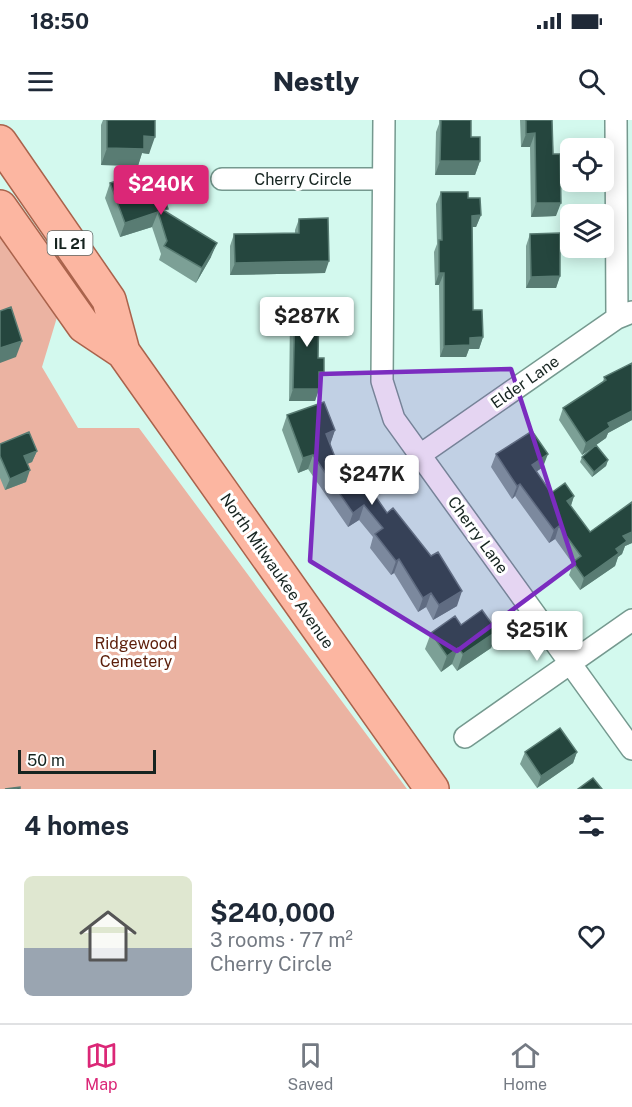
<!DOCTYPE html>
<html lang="en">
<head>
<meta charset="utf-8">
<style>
	body { margin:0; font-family:"Public Sans",sans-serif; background:#f6f6f7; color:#1f2937; height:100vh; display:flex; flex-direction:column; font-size:22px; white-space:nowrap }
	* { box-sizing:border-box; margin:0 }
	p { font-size:20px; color:#747a83 }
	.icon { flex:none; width:33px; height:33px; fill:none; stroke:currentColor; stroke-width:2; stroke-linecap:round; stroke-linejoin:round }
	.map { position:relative; height:669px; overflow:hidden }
	.details { display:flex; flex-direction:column; background:#fff; flex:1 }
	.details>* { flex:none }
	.controls { position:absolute; left:560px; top:18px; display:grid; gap:12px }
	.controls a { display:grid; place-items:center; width:54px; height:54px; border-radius:9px; background:#fff; box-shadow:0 3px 15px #0003; font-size:30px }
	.scale { position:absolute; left:18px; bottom:15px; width:138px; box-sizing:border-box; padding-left:6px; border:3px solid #162420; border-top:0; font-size:16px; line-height:21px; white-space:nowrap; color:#162420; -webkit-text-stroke:4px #fff; paint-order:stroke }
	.price { position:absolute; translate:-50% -51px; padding:0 14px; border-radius:6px; background:#fff; color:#222; font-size:20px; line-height:39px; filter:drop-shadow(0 2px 3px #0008) }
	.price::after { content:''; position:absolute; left:50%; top:36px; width:18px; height:14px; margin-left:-9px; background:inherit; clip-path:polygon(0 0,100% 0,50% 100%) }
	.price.current { background:#db2777; color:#fff }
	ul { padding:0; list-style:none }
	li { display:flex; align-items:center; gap:18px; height:150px; padding:0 24px }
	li+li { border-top:2px solid #e0e1e3 }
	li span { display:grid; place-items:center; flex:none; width:168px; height:120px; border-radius:9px; color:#555 }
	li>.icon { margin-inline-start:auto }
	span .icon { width:72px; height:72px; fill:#fffc; stroke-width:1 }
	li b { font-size:26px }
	h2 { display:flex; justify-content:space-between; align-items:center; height:72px; padding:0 24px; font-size:26px }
	.status { display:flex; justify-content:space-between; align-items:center; height:42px; padding:0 30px; background:#fff; direction:ltr }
	.status svg { height:16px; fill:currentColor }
	header { display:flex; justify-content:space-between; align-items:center; height:78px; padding:0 24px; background:#fff; font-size:27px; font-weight:800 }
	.menu { display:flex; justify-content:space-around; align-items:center; height:84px; border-top:2px solid #e0e1e3; background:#fff; font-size:16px; color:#747a83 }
	.menu a { display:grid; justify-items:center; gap:3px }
	.menu .current { color:#db2777 }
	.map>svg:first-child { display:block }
	.green { fill:#ebb3a2 }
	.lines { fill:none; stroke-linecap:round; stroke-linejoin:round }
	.street-casing { stroke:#75998f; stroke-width:24 }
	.primary-casing { stroke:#aa634c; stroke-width:36 }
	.street { stroke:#fff; stroke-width:21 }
	.primary { stroke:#fcb6a1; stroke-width:33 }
	.wall { fill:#7ca096 }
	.shaded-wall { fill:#597c73 }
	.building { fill:#25463e; stroke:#597c73; stroke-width:1.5 }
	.marked { fill:#7b2cbf; fill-opacity:0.2; stroke:#7b2cbf; stroke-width:4.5; stroke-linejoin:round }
	.labels { text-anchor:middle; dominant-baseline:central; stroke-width:6; stroke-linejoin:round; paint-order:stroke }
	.shield { fill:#fff; stroke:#5c6663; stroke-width:1.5 }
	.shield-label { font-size:15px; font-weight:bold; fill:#162420 }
	.street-label { font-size:16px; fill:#162420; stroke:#fff }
	.park-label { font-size:16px; fill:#5c1e0a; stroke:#fff }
</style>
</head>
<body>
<div class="status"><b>18:50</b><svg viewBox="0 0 49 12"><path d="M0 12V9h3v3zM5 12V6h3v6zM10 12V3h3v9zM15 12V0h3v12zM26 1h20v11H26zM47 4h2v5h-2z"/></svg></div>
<header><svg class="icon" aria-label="menu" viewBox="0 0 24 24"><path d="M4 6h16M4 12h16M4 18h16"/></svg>Nestly<svg class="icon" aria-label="search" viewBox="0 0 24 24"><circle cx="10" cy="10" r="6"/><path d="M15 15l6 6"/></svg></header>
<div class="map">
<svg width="632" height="669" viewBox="0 0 632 669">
	<rect width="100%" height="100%" fill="#d3f9ee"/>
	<path class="green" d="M 0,112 L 58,194 L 42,247 L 78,308 L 139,308 L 407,669 L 0,669 Z"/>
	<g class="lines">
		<g class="street-casing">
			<path id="street" d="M 384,0 L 382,261 L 394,299 L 632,629
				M 616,0 L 617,198
				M 222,59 L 383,59
				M 420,335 L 617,198 L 632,192
				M 465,617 L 632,500"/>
		</g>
		<g class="primary-casing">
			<path id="primary" d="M 0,22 L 109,180 L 123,232 L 432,669
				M 0,87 L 84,206 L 123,232"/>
		</g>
		<use href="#street" class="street"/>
		<use href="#primary" class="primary"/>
	</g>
	<path class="wall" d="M 103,0 L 155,0 L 149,34 L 142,33 L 138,46 L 101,45 L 101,5 Z
		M 439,0 L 471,0 L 471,17 L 480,41 L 475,55 L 435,55 L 436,12 L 439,4 Z
		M 520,0 L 552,0 L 556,96 L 531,97 L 530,27 L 521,27 Z
		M 110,63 L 166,92 L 211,137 L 196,163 L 159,140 L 161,134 L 152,107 L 120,117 L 105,78 Z
		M 441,72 L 468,78 L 481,95 L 476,107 L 472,107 L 473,190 L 483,217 L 479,229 L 469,229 L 466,237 L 440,237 L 439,165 L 435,165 L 434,132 L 437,124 L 436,84 Z
		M 299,99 L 325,153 L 230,155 L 230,126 L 234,114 L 295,113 L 295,110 Z
		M 530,114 L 560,156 L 556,168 L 526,168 L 526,126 Z
		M 295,184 L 318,238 L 319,269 L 315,281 L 289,281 L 290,196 Z
		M 632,243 L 632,300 L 608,313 L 606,318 L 596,325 L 608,340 L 606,346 L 592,357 L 580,342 L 582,337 L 594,327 L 582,335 L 559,300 L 563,288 L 603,262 L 604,257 Z
		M 287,295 L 335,310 L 330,324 L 338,345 L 387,393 L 457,486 L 433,500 L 426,487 L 418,492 L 394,453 L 391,455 L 370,428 L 373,417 L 359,400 L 348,407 L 308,349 L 298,353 L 282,310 Z
		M 0,324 L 37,331 L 32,342 L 27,344 L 26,362 L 5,370 L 0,358 Z
		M 496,334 L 543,347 L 536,352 L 551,373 L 574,376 L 571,386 L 590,412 L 632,382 L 632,423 L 625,426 L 622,434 L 618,437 L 615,446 L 580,470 L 569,455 L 573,444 L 555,419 L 549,423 L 515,376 L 512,379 L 491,347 Z
		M 461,505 L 497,511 L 491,528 L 457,551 L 452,544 L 441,552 L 425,529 L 431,513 Z
		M 525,632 L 577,632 L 573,643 L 537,668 L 520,644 Z"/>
	<path class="shaded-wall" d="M 535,13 L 530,27 L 521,27 L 526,14 Z
		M 144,16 L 155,17 L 149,34 L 142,33 L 138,46 L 101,45 L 107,28 Z
		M 440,41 L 480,41 L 475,55 L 435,55 Z
		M 536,83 L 561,83 L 556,96 L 531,97 Z
		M 158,92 L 152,107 L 120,117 L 125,103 Z
		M 481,95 L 476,107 L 467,107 L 472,96 Z
		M 217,123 L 211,137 L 196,163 L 202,148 Z
		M 329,141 L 325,153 L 230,155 L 235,143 Z
		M 439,153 L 444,153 L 439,165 L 435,165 Z
		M 560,156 L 556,168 L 526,168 L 531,157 Z
		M 483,217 L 479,229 L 469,229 L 466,237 L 440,237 L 444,226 L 470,218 Z
		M 22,221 L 16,237 L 0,243 L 0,228 Z
		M 319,252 L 324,252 L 319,264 Z
		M 293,269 L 319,269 L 315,281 L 289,281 Z
		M 632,291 L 632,300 L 608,313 L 606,318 L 582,335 L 586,323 L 608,303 Z
		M 335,310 L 330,325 L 326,314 Z
		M 37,331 L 32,342 L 20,347 L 24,336 Z
		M 548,334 L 543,347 L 527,358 L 532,345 Z
		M 313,335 L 308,349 L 298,353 L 303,338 Z
		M 608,340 L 606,346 L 592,357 L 594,352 Z
		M 30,350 L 26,362 L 5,370 L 10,359 Z
		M 520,364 L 515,376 L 512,379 L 517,366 Z
		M 574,376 L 570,388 L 567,381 Z
		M 364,385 L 359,400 L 348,407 L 353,393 Z
		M 559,406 L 555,419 L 549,423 L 554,410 Z
		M 632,412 L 632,423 L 625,426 L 622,434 L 618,437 L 615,446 L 580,470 L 584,458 L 616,429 L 623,416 Z
		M 399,439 L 394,453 L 391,455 L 396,441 Z
		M 462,471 L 457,486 L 433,500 L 439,485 Z
		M 431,473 L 426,487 L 418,492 L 423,478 Z
		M 497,511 L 491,528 L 457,551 L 463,534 Z
		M 458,528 L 452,544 L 441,552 L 447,536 Z
		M 577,632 L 573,643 L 537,668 L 541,656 Z"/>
	<path class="building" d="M 107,0 L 155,0 L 155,17 L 144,16 L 144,29 L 107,28 Z
		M 441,0 L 471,0 L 471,17 L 480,17 L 480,41 L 440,41 Z
		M 526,0 L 552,0 L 553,34 L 560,34 L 561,83 L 536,83 L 535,13 L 526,14 Z
		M 155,49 L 168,89 L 163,90 L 217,123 L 202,148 L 164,126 L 167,121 L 158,92 L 125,103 L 110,63 Z
		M 441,72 L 468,72 L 468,78 L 480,78 L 481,95 L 472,96 L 473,190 L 482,190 L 483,217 L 470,218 L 470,225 L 444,226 L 444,153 L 439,153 L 439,120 L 442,120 Z
		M 328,98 L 329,141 L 235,143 L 234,114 L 299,113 L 299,99 Z
		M 560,113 L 560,156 L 531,157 L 530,114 Z
		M 295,184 L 319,185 L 318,238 L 324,238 L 324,252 L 319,252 L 319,269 L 293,269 Z
		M 11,187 L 22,221 L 0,228 L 0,191 Z
		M 632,243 L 632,291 L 608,303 L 610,307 L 586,323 L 563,288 L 606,260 L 604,257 Z
		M 324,282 L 335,310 L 326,314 L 338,345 L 349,338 L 387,393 L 393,388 L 431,436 L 438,432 L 462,471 L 439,485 L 431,473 L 423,478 L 399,439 L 396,441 L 375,414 L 383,408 L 364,385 L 353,393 L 313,335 L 303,338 L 287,295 Z
		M 532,311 L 548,334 L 532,345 L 551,373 L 565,363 L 574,376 L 567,381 L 590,412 L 632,382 L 632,412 L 623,416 L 627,421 L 616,429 L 619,433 L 584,458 L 573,442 L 581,436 L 559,406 L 554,410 L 520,364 L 517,366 L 496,334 Z
		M 29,312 L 37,331 L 24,336 L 30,350 L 10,359 L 0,336 L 0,324 Z
		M 596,325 L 608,340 L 594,352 L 582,337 Z
		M 482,490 L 497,511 L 463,534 L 458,528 L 447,536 L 431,513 L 455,496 L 461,505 Z
		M 560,608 L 577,632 L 541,656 L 525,632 Z
		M 593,658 L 602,669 L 578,669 Z
		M 20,667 L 20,669 L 5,669 Z"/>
	<path class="marked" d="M 511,249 L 574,444 L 457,531 L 310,441 L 321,254 Z"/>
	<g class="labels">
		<rect class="shield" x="47.5" y="111" width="45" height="24" rx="4.5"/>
		<g class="shield-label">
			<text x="70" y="123">IL 21</text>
		</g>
		<g class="street-label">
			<text x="303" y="59">Cherry Circle</text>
			<text transform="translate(525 262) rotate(-35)">Elder Lane</text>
			<text transform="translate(478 415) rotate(54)">Cherry Lane</text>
			<text transform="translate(277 451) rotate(55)">North Milwaukee Avenue</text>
		</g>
		<g class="park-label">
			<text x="136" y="523">Ridgewood<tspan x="136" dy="18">Cemetery</tspan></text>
		</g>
	</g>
</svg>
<div class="controls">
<a><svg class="icon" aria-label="locate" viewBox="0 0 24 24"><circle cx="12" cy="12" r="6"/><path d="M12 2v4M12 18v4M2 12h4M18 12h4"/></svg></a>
<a><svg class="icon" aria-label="layers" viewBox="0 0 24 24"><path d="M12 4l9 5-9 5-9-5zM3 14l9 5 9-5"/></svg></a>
</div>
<div class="scale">50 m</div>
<b class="price current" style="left:161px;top:96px">$240K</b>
<b class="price" style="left:307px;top:228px">$287K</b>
<b class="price" style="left:372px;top:386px">$247K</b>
<b class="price" style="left:537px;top:542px">$251K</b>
</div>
<section class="details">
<h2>4 homes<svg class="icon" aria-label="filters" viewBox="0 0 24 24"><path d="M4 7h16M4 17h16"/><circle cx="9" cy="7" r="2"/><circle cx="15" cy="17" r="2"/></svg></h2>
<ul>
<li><span style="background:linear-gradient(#dfe7d0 60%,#9aa5b1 0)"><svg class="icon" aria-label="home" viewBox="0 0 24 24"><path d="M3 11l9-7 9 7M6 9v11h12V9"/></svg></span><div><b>$240,000</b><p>3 rooms · 77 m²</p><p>Cherry Circle</p></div><svg class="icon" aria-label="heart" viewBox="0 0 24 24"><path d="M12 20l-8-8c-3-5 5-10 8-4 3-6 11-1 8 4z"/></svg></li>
</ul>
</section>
<nav class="menu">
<a class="current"><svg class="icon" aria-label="map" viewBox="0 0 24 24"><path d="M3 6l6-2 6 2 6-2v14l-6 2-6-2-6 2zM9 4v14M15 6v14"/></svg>Map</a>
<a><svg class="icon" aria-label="saved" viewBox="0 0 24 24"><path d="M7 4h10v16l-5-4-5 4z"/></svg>Saved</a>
<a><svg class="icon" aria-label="home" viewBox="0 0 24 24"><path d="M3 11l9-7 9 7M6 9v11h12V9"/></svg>Home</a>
</nav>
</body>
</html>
